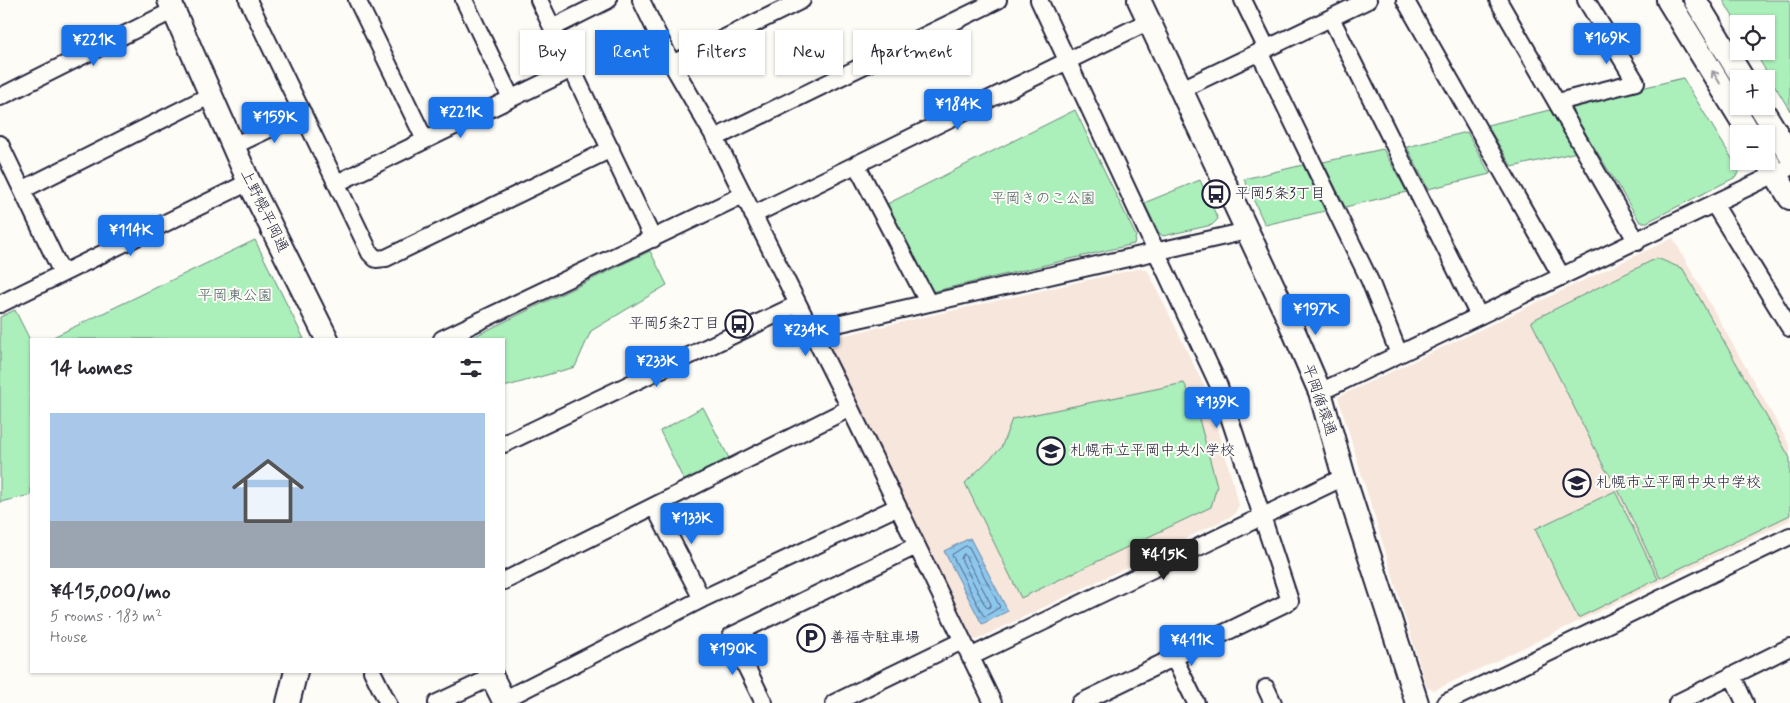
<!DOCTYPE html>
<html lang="en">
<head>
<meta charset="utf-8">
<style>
	body { margin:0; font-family:Mynerve,"Klee One",sans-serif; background:#f2f2f3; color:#2b2b33; height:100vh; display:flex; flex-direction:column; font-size:19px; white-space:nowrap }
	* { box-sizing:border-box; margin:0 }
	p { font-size:16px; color:#7c7c81 }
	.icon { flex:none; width:28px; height:28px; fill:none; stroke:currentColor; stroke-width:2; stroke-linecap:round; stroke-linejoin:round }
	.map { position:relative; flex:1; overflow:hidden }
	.drawer { position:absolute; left:30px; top:338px; width:475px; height:335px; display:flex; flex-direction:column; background:#fff; border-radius:0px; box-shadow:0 1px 4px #0004 }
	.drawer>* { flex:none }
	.guide { position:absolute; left:520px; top:30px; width:475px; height:45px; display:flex; gap:10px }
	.tools { position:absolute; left:1730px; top:15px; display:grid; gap:10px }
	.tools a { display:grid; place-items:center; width:45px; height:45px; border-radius:0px; background:#fff; box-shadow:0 1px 4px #0004; font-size:25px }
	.price { position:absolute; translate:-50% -42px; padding:0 11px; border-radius:5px; background:#1a73e8; color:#fff; font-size:16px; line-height:32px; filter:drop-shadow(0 1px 2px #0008) }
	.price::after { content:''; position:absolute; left:50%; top:30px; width:15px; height:11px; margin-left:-8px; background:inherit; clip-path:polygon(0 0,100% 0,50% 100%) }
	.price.selected { background:#222; color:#fff }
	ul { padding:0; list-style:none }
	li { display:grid; align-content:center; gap:10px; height:265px; padding:0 20px }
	li span { display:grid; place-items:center; height:155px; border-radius:0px; color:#555 }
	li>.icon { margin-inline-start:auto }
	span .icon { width:90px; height:90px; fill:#fffc; stroke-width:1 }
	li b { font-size:21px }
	h2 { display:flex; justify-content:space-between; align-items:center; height:60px; padding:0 20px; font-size:21px }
	.chip { padding:0 18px; border-radius:0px; background:#fff; box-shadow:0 1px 4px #0004; font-size:18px; line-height:45px }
	.chip.selected { background:#1a73e8; color:#fff }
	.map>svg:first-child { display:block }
	.built { fill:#f7e6dc }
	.green { fill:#abefba; stroke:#66887a }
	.water { fill:url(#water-ripples); stroke:#6385a6 }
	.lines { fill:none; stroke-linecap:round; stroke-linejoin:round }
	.shore { stroke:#4d6482; stroke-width:1 }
	.street-casing { stroke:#22223b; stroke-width:20 }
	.secondary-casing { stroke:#22223b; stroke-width:26 }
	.street { stroke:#fdfcf7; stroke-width:16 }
	.secondary { stroke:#fdfcf7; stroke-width:22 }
	.oneway { stroke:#9a9aa2 }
	.labels { text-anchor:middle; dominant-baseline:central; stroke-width:4; stroke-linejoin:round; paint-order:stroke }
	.poi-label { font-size:15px; fill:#22223b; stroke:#fdfcf7; text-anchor:start }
	.park-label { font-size:15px; fill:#4b6061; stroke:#fdfcf7 }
	.street-label { font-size:15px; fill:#22223b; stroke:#fdfcf7 }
</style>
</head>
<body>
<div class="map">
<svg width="1790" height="703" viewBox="0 0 1790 703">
	<defs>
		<pattern id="water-ripples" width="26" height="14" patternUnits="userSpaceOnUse" patternTransform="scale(1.25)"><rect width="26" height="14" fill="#8ec7ed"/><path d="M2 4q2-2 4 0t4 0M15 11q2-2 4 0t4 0" fill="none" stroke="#7aabcc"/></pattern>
	</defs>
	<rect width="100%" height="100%" fill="#fdfcf7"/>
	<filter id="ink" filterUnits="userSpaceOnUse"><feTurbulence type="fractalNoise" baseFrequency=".02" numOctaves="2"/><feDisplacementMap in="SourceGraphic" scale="10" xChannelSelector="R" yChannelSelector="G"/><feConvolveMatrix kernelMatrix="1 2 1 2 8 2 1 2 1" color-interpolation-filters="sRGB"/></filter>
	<g filter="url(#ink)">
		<path class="built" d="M 1673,238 L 1790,446 L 1790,520 L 1435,690 L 1427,688 L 1338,397 Z
			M 1141,268 L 1148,271 L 1209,396 L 1239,505 L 1234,515 L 976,640 L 970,637 L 828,347 L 832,338 Z"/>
		<path class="green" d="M 1723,0 L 1790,0 L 1790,111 L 1754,51 L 1766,51 L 1766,24 L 1739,24 L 1739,27 Z
			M 1683,78 L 1739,170 L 1736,177 L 1647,222 L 1640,222 L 1572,111 L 1575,104 Z
			M 1075,110 L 1136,236 L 1134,244 L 931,292 L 883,206 Z
			M 1550,110 L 1577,152 L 1512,167 L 1487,125 Z
			M 1467,132 L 1490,174 L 1428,189 L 1407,147 Z
			M 1383,149 L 1407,192 L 1345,207 L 1323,162 Z
			M 1303,165 L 1325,211 L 1265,225 L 1244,179 Z
			M 1200,180 L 1218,219 L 1212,225 L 1163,236 L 1159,233 L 1144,203 Z
			M 255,240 L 304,339 L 49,339 Z
			M 650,251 L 667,285 L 591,331 L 575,367 L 504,387 L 504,339 L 469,339 Z
			M 1657,258 L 1683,269 L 1790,458 L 1790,515 L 1660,578 L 1614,481 L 1605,469 L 1531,321 Z
			M 15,310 L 31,342 L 31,495 L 0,502 L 0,317 Z
			M 1184,383 L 1195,404 L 1217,486 L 1211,507 L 1021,598 L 965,483 L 1001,448 L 1012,419 Z
			M 703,407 L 733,466 L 688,489 L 660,431 Z
			M 1615,491 L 1658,579 L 1578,618 L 1535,529 Z"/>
		<path class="water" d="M 970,538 L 1008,611 L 982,624 L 944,551 Z"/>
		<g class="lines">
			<path class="shore" d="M 966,546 L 969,547 L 1000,607 L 986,616 L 983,615 L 952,555 Z
				M 964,554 L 991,604 L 989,608 L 986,607 L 961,559 Z"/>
			<g class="street-casing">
				<path id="street" d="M 248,0 L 370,253 L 376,259 L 386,258 L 611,149
					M 357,0 L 425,140
					M 464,0 L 511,98
					M 539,0 L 653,239
					M 641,0 L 672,64 L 715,138 L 850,408 L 993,703
					M 1039,0 L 1219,386 L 1290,601 L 1080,703
					M 1243,0 L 1267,49
					M 1405,0 L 1562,277
					M 1498,0 L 1637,242
					M 1331,18 L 1479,316
					M 552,28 L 608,0
					M 1259,52 L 1370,281 L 1399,354
					M 672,64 L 802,0
					M 1182,89 L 1368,0
					M 0,97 L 174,10
					M 1558,102 L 1636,82 L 1586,0
					M 715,138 L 998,0
					M 0,144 L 62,273
					M 233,146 L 303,113
					M 856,164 L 928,302
					M 337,183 L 572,69
					M 22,190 L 211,95
					M 1714,204 L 1790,328
					M 753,215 L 1149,21
					M 0,304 L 249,182
					M 810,330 L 1247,231
					M 442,339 L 743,195
					M 1320,392 L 1790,167
					M 504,444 L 798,304
					M 654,506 L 702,599
					M 504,581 L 850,408
					M 970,657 L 1344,477
					M 1174,658 L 1196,703
					M 372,671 L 388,703
					M 1732,675 L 1745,703
					M 1266,688 L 1273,703
					M 503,700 L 702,599 L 897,507
					M 437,703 L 492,677
					M 764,703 L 731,636 L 916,546
					M 834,703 L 962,641
					M 1445,703 L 1790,536
					M 1677,703 L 1790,647"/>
			</g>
			<g class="secondary-casing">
				<path id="secondary" d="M 169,0 L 249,182 L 327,339
					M 1139,0 L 1289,320 L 1320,392 L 1344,477 L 1417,703
					M 1668,0 L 1750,134
					M 1695,0 L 1743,79
					M 1760,106 L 1790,155
					M 1766,159 L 1790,198
					M 489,671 L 505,703
					M 288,703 L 296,671"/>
			</g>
			<use href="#street" class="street"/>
			<use href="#secondary" class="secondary"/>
		</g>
		<defs><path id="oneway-shaft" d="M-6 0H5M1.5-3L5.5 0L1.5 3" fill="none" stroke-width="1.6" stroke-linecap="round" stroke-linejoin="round" transform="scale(1.25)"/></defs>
		<use class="oneway" href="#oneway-shaft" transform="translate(1716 77) rotate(-122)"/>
	</g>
	<defs>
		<g id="bus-ring" transform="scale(1.4375)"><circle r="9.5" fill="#fdfcf7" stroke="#22223b" stroke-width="1.5"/><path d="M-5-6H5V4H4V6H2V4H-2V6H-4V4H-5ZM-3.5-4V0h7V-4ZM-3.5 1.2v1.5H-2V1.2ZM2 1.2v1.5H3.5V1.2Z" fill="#22223b"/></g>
		<g id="school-ring" transform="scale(1.4375)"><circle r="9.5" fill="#fdfcf7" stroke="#22223b" stroke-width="1.5"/><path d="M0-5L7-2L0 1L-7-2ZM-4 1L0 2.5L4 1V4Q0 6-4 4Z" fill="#22223b"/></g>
		<g id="parking-ring" transform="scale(1.4375)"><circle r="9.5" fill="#fdfcf7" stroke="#22223b" stroke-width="1.5"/><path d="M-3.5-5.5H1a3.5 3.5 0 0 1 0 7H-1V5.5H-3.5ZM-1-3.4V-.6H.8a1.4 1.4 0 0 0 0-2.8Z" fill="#22223b"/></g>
	</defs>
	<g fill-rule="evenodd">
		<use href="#bus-ring" x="1216" y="194"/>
		<use href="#bus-ring" x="739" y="324"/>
		<use href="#school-ring" x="1051" y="451"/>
		<use href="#school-ring" x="1577" y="483"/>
		<use href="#parking-ring" x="811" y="638"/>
	</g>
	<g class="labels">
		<g class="poi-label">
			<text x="1235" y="194">平岡5条3丁目</text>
			<text x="720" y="324" text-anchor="end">平岡5条2丁目</text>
			<text x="1070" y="451">札幌市立平岡中央小学校</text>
			<text x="1596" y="483">札幌市立平岡中央中学校</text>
			<text x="830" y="638">善福寺駐車場</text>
		</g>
		<g class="park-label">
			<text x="1043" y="199">平岡きのこ公園</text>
			<text x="235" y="296">平岡東公園</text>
		</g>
		<g class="street-label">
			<text transform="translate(264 211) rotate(64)">上野幌平岡通</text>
			<text transform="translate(1319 400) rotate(71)">平岡循環通</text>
		</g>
	</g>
</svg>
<div class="tools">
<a><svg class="icon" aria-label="locate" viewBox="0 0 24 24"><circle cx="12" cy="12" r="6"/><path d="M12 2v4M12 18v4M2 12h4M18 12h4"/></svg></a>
<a>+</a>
<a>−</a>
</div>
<b class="price" style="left:1607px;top:65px">¥169K</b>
<b class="price" style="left:94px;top:67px">¥221K</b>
<b class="price" style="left:958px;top:131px">¥184K</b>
<b class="price" style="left:461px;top:139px">¥221K</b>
<b class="price" style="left:275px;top:144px">¥159K</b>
<b class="price" style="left:131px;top:257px">¥114K</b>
<b class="price" style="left:1316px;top:336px">¥197K</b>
<b class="price" style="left:806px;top:357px">¥234K</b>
<b class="price" style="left:657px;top:388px">¥233K</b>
<b class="price" style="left:1217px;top:429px">¥139K</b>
<b class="price" style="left:692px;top:545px">¥133K</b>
<b class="price selected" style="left:1164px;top:581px">¥415K</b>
<b class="price" style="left:1192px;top:667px">¥411K</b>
<b class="price" style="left:733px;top:676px">¥190K</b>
<div class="guide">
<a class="chip">Buy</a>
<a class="chip selected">Rent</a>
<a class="chip">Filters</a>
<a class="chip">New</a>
<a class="chip">Apartment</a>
</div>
<section class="drawer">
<h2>14 homes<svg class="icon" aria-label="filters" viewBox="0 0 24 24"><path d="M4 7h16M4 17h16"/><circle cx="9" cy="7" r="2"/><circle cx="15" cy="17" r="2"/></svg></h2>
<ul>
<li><span style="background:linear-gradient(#a9c7e8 70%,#9aa5b1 0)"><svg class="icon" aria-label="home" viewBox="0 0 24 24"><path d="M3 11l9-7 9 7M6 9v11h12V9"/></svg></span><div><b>¥415,000/mo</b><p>5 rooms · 183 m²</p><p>House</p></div></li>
</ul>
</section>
</div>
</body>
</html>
